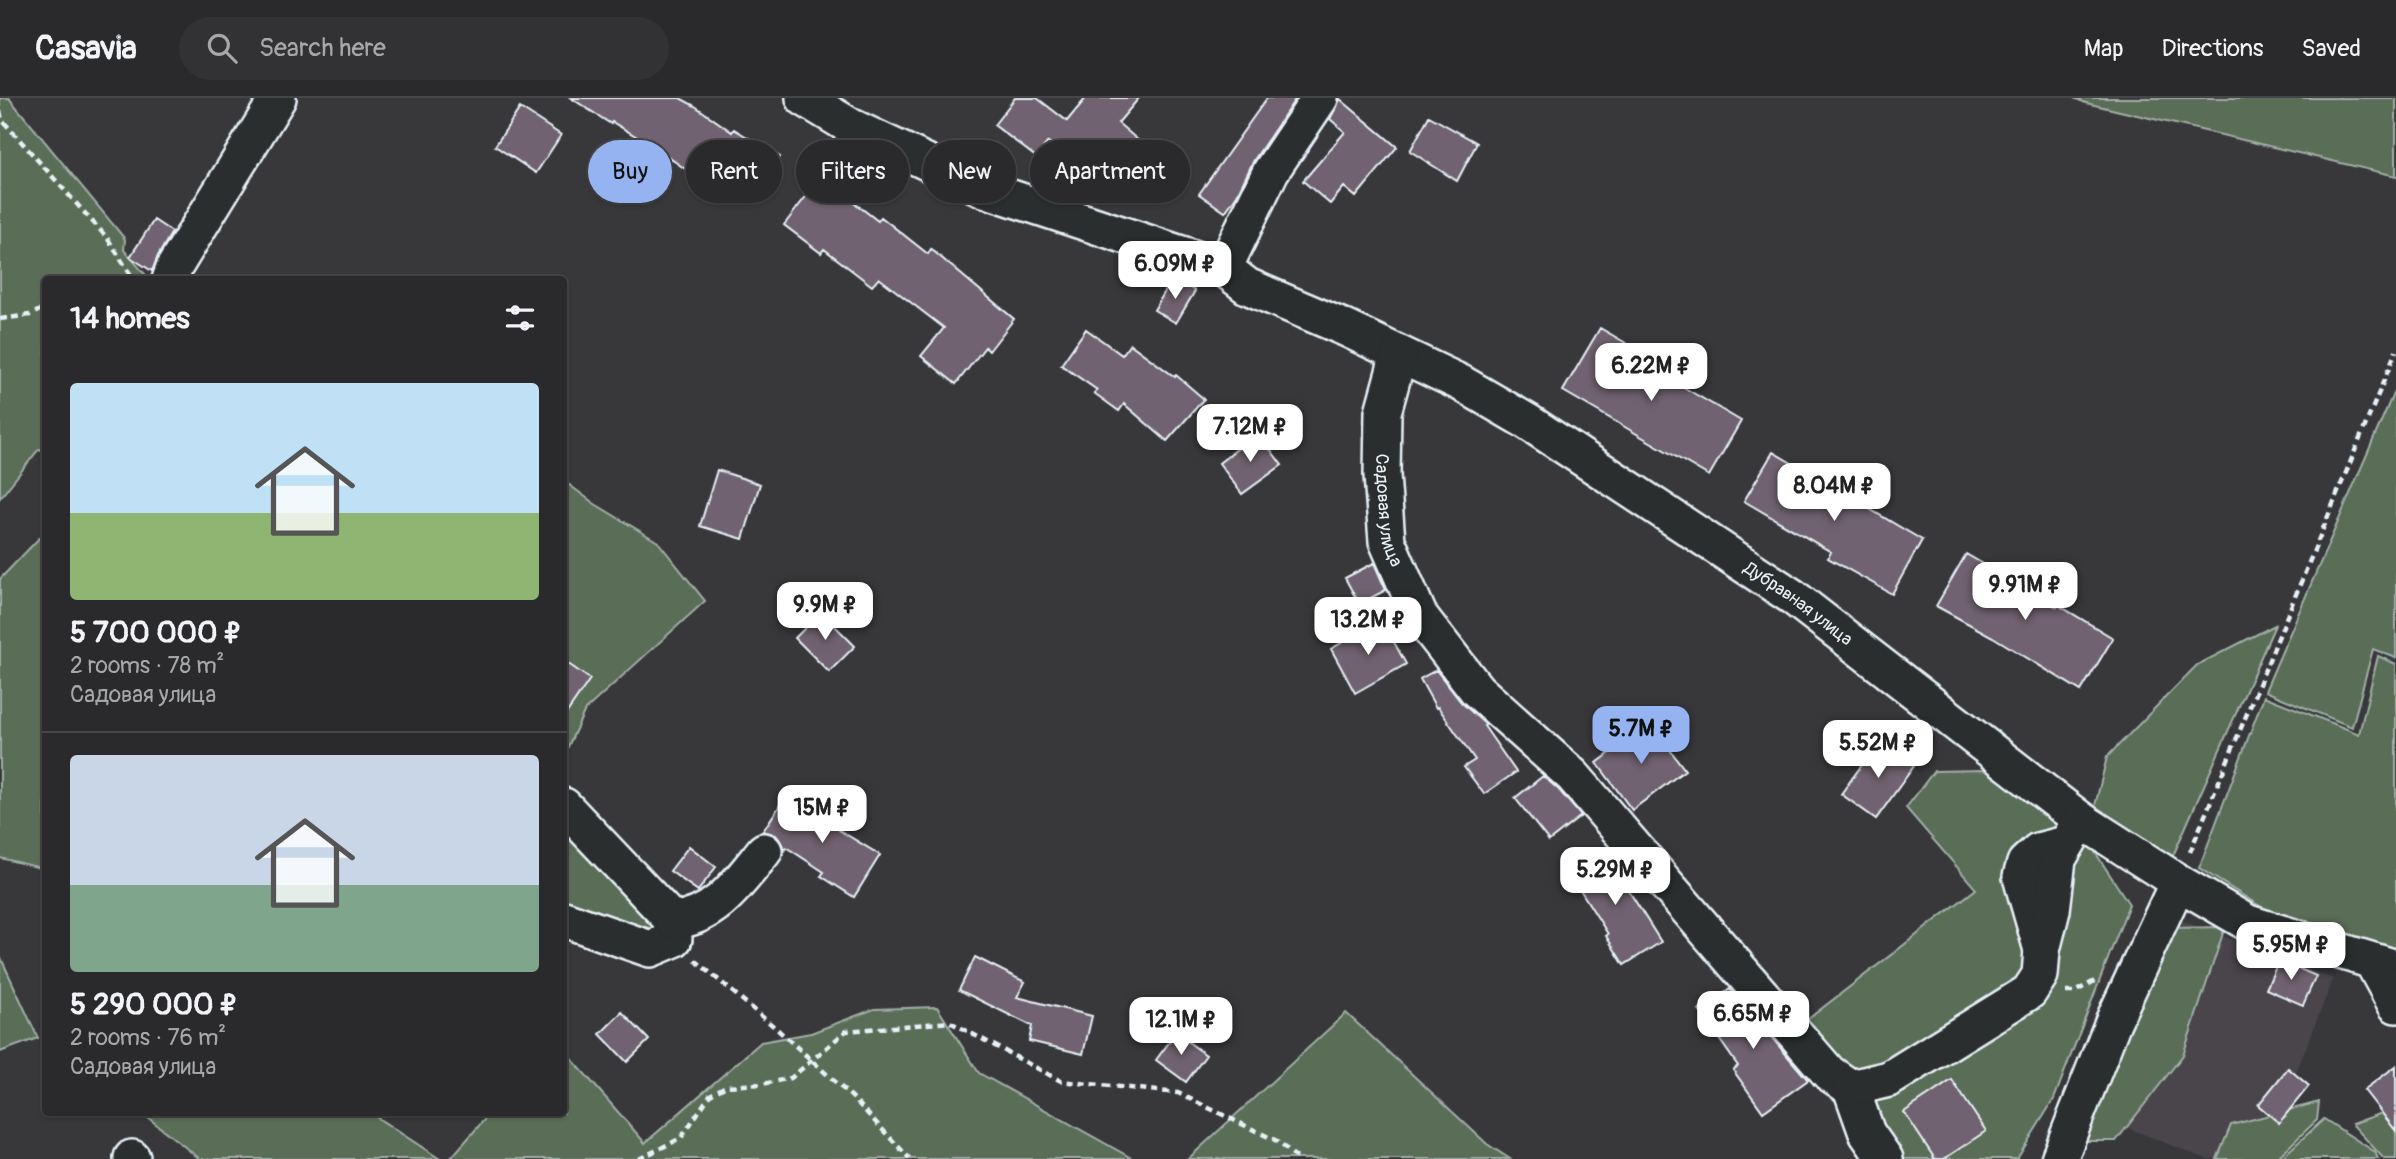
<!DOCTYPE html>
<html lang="en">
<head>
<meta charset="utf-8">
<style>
	body { margin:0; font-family:Pangolin,sans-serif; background:#323234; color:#f1f3f6; height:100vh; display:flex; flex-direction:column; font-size:26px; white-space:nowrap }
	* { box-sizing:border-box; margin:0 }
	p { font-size:23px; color:#a5a7a9 }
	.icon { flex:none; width:38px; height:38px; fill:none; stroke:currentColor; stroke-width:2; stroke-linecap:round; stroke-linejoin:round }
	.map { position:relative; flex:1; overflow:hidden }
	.sheet { position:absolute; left:42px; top:178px; width:525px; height:840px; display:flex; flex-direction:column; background:#2a2a2c; border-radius:7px; box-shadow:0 2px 5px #0004,0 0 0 2px #464648 }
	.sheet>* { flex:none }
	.top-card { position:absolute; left:588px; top:42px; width:665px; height:63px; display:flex; gap:14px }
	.price { position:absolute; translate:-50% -60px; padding:0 16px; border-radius:14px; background:#fff; color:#222; font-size:23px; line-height:46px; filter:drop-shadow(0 2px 4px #0008) }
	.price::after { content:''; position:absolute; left:50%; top:42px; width:21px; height:16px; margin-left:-10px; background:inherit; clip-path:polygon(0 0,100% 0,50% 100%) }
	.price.active { background:#95b2f1; color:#111 }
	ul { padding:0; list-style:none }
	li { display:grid; align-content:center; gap:14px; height:371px; padding:0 28px }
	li+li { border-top:2px solid #464648 }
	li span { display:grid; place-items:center; height:217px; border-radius:7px; color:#555 }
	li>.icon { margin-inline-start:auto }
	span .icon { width:126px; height:126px; fill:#fffc; stroke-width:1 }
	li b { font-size:30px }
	h2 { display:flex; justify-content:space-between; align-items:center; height:84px; padding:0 28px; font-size:30px }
	.tag { padding:0 24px; border-radius:32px; background:#2a2a2c; box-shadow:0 2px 5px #0004,0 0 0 2px #464648; font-size:24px; line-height:63px }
	.tag.active { background:#95b2f1; color:#111 }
	header { display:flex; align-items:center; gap:42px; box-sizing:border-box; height:98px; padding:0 35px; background:#2a2a2c; border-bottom:2px solid #464648 }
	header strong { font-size:33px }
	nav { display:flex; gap:38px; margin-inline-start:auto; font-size:24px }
	.search { width:490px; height:63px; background:#323234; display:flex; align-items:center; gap:18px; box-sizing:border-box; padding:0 24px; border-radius:38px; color:#a5a7a9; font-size:26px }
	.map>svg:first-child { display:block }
	.built { fill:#49454b }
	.green { fill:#5a6d57; stroke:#a1afa8; stroke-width:2 }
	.building { fill:#70626f; stroke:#e8f1f8; stroke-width:2 }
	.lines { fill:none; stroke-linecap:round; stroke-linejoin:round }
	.minor-casing { stroke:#e8f1f8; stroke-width:40 }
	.path { stroke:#e8f1f8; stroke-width:4.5; stroke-dasharray:7 5; stroke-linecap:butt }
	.minor { stroke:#2a2d2e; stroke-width:35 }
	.labels { text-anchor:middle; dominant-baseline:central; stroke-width:5; stroke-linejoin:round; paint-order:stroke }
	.street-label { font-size:18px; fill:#e8f1f8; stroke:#2a2d2e }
</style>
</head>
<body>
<header>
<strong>Casavia</strong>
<div class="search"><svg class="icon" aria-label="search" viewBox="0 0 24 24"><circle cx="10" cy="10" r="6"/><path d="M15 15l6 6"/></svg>Search here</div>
<nav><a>Map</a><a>Directions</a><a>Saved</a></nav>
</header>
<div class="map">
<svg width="2396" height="1061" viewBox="0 0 2396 1061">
	<rect width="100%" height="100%" fill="#38383b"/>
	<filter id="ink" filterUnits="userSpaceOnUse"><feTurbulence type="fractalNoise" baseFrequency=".0143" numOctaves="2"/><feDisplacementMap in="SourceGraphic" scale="14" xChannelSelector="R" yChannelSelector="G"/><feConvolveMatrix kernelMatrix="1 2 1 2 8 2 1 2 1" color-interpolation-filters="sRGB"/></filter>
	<g filter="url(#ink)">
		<path class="built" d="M 2181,822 L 2333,881 L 2262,1061 L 2206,1061 L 2103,1020 Z"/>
		<path class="green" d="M 0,0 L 9,0 L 125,141 L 124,152 L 150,182 L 46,182 L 45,353 L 39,351 L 0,400 Z
			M 2074,0 L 2396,0 L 2396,78 L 2086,5 Z
			M 2396,289 L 2396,560 L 2373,551 L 2352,629 L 2265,593 Z
			M 564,383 L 595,406 L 658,444 L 705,503 L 585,612 L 564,657 Z
			M 45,434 L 45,771 L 0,760 L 0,481 Z
			M 2275,527 L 2172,760 L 2094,712 L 2107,659 L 2197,567 Z
			M 2378,558 L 2396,566 L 2396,856 L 2292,828 L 2199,770 L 2264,598 L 2359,636 Z
			M 1985,672 L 2093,751 L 2129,806 L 2054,1001 L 2017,1061 L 1898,1061 L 1848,967 L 1799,928 L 1976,791 L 1906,710 L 1934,673 Z
			M 564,721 L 663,836 L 564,812 Z
			M 2225,829 L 2183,957 L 2116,1043 L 2077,1043 L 2168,830 Z
			M 0,858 L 38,940 L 0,954 Z
			M 937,909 L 979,975 L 1133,1061 L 450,1061 L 490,1015 L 564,1015 L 564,952 L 645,1045 L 761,944 L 811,935 L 874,911 Z
			M 1346,915 L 1487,1046 L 1510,1061 L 1188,1061 Z
			M 2319,1004 L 2317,1022 L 2276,1061 L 2217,1061 L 2231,1027 Z
			M 2396,1010 L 2396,1061 L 2384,1061 L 2352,1026 Z
			M 142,1015 L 370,1015 L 440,1061 L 200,1061 Z
			M 2324,1021 L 2375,1054 L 2378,1061 L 2280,1061 Z"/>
		<path class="building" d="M 571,0 L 680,0 L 695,8 L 732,34 L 734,31 L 780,59 L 754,103 L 699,70 L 694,77 L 654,49 L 612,24 L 611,26 Z
			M 1015,0 L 1037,0 L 1067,23 L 1086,0 L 1139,0 L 1118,25 L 1139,43 L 1102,88 L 1048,44 L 1036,59 L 994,27 Z
			M 1267,0 L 1296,0 L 1254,62 L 1237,97 L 1225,114 L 1199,96 Z
			M 1340,1 L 1397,49 L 1356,99 L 1344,89 L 1330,106 L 1303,83 L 1345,34 L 1330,21 Z
			M 520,10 L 561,37 L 536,75 L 495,48 Z
			M 1429,18 L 1477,45 L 1457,83 L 1410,53 Z
			M 821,79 L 878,123 L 881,119 L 928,156 L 931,151 L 1014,221 L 989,253 L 985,249 L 956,286 L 921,258 L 944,230 L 879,180 L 872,188 L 824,151 L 821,155 L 784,127 Z
			M 154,122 L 172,134 L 158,158 L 152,173 L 130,159 Z
			M 1173,180 L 1195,193 L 1176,225 L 1154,212 Z
			M 1600,230 L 1659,264 L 1654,272 L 1741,323 L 1709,378 L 1563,293 Z
			M 1086,231 L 1122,257 L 1130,246 L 1175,279 L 1176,277 L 1204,301 L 1167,343 L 1124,306 L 1119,313 L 1094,295 L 1097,292 L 1061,267 Z
			M 1258,335 L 1282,367 L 1242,396 L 1219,365 Z
			M 1773,354 L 1922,442 L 1892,496 L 1828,460 L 1831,454 L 1744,403 Z
			M 717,372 L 760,386 L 743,441 L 700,428 Z
			M 1966,456 L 2057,509 L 2058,507 L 2113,540 L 2081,593 L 1993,539 L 1936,508 Z
			M 1374,465 L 1386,492 L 1359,506 L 1345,480 Z
			M 821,514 L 855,548 L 829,574 L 795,540 Z
			M 1382,522 L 1406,566 L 1355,595 L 1331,551 Z
			M 564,563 L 590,581 L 564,619 Z
			M 1436,572 L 1461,604 L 1486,627 L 1484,628 L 1516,674 L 1484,696 L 1464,669 L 1475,662 L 1438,609 L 1436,610 L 1420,581 Z
			M 1650,625 L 1685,672 L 1632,712 L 1597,665 Z
			M 1879,643 L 1914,668 L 1876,721 L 1841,696 Z
			M 1543,678 L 1559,692 L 1581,718 L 1549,743 L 1515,700 Z
			M 788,695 L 840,730 L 839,732 L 880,757 L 854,799 L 821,778 L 824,774 L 786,749 L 784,753 L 782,745 L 776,737 L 763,733 Z
			M 689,748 L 716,769 L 698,793 L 670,773 Z
			M 1606,750 L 1625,780 L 1622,782 L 1661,844 L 1624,867 L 1606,838 L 1608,836 L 1569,774 Z
			M 975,859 L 1025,884 L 1017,899 L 1092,918 L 1083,956 L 1029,943 L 1032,928 L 959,892 Z
			M 2279,862 L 2316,878 L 2303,907 L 2266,891 Z
			M 1730,891 L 1808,982 L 1763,1014 L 1733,972 L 1738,968 L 1699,912 Z
			M 622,914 L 649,942 L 627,964 L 600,936 Z
			M 1176,935 L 1206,957 L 1186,984 L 1156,962 Z
			M 2396,968 L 2396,1033 L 2364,992 Z
			M 2288,970 L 2309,988 L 2279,1025 L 2258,1007 Z
			M 1952,982 L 1986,1033 L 1944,1061 L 1935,1061 L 1904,1014 Z"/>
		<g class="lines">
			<g class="minor-casing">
				<g id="minor">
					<path id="s1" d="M 804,0 L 850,28 L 984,91 L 1224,170 L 1247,188 L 1345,230 L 1461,285 L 1528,324 L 1793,499 L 2081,722 L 2178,784 L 2248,825 L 2396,870"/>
					<path d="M 1224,170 L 1271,73 L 1320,0"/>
					<path d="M 170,182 L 175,168 L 278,0"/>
					<path id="s2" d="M 1399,256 L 1383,314 L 1382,377 L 1387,443 L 1419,517 L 1477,592 L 1573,678 L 1829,975 L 1851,990 L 1867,1035 L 1885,1061"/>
					<path d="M 564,708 L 673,823 L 674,841 L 650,851 L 564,821"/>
					<path d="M 673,823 C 715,820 739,784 764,753"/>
					<path d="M 2042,852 L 2021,779 L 2025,765 L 2038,753 L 2066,746"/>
					<path d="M 2372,863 L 2396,907"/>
					<path d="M 1851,990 L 1889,981 L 2029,894 L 2040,877 L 2042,852 L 2052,812 L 2058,761 L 2081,722"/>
					<path d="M 132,1060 L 132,1061"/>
					<path d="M 2059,1061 L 2113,924 L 2178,784"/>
				</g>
			</g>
			<path class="path" d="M 0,13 L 2,22 L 108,141 L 134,182
				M 0,221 L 30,217 L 46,209
				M 2190,754 L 2396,253
				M 695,862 L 778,932 L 852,999 L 910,1061
				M 2066,894 L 2074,894 L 2097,882
				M 639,1061 L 681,1040 L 710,997 L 726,988 L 763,986 L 791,980 L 846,933 L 950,924 L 1061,983 L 1178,995 L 1277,1043 L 1298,1061"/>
			<use href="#minor" class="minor"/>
		</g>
	</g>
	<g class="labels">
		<g class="street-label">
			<text stroke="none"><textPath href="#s2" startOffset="159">Садовая улица</textPath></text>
			<text stroke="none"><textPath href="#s1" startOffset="1122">Дубравная улица</textPath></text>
		</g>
	</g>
</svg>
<b class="price" style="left:1175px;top:203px">6.09M ₽</b>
<b class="price" style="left:1651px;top:305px">6.22M ₽</b>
<b class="price" style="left:1250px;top:366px">7.12M ₽</b>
<b class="price" style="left:1834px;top:425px">8.04M ₽</b>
<b class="price" style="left:2025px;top:524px">9.91M ₽</b>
<b class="price" style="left:825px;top:544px">9.9M ₽</b>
<b class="price" style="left:1368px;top:559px">13.2M ₽</b>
<b class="price active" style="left:1641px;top:668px">5.7M ₽</b>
<b class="price" style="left:1878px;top:682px">5.52M ₽</b>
<b class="price" style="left:822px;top:747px">15M ₽</b>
<b class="price" style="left:1615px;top:809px">5.29M ₽</b>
<b class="price" style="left:2291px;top:884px">5.95M ₽</b>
<b class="price" style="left:1753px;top:953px">6.65M ₽</b>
<b class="price" style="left:1181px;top:959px">12.1M ₽</b>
<div class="top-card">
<a class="tag active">Buy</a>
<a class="tag">Rent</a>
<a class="tag">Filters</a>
<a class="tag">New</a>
<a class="tag">Apartment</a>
</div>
<section class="sheet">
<h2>14 homes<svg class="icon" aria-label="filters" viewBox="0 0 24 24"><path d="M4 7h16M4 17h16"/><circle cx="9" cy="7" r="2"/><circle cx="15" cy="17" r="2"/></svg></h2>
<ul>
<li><span style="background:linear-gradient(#bfe0f5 60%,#8fb573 0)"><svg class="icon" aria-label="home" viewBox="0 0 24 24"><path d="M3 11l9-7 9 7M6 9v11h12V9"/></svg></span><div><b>5 700 000 ₽</b><p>2 rooms · 78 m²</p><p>Садовая улица</p></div></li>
<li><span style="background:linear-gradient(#c9d6e8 60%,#7fa58c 0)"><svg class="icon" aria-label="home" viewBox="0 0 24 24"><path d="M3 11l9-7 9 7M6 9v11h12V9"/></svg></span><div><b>5 290 000 ₽</b><p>2 rooms · 76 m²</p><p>Садовая улица</p></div></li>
</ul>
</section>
</div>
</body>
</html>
